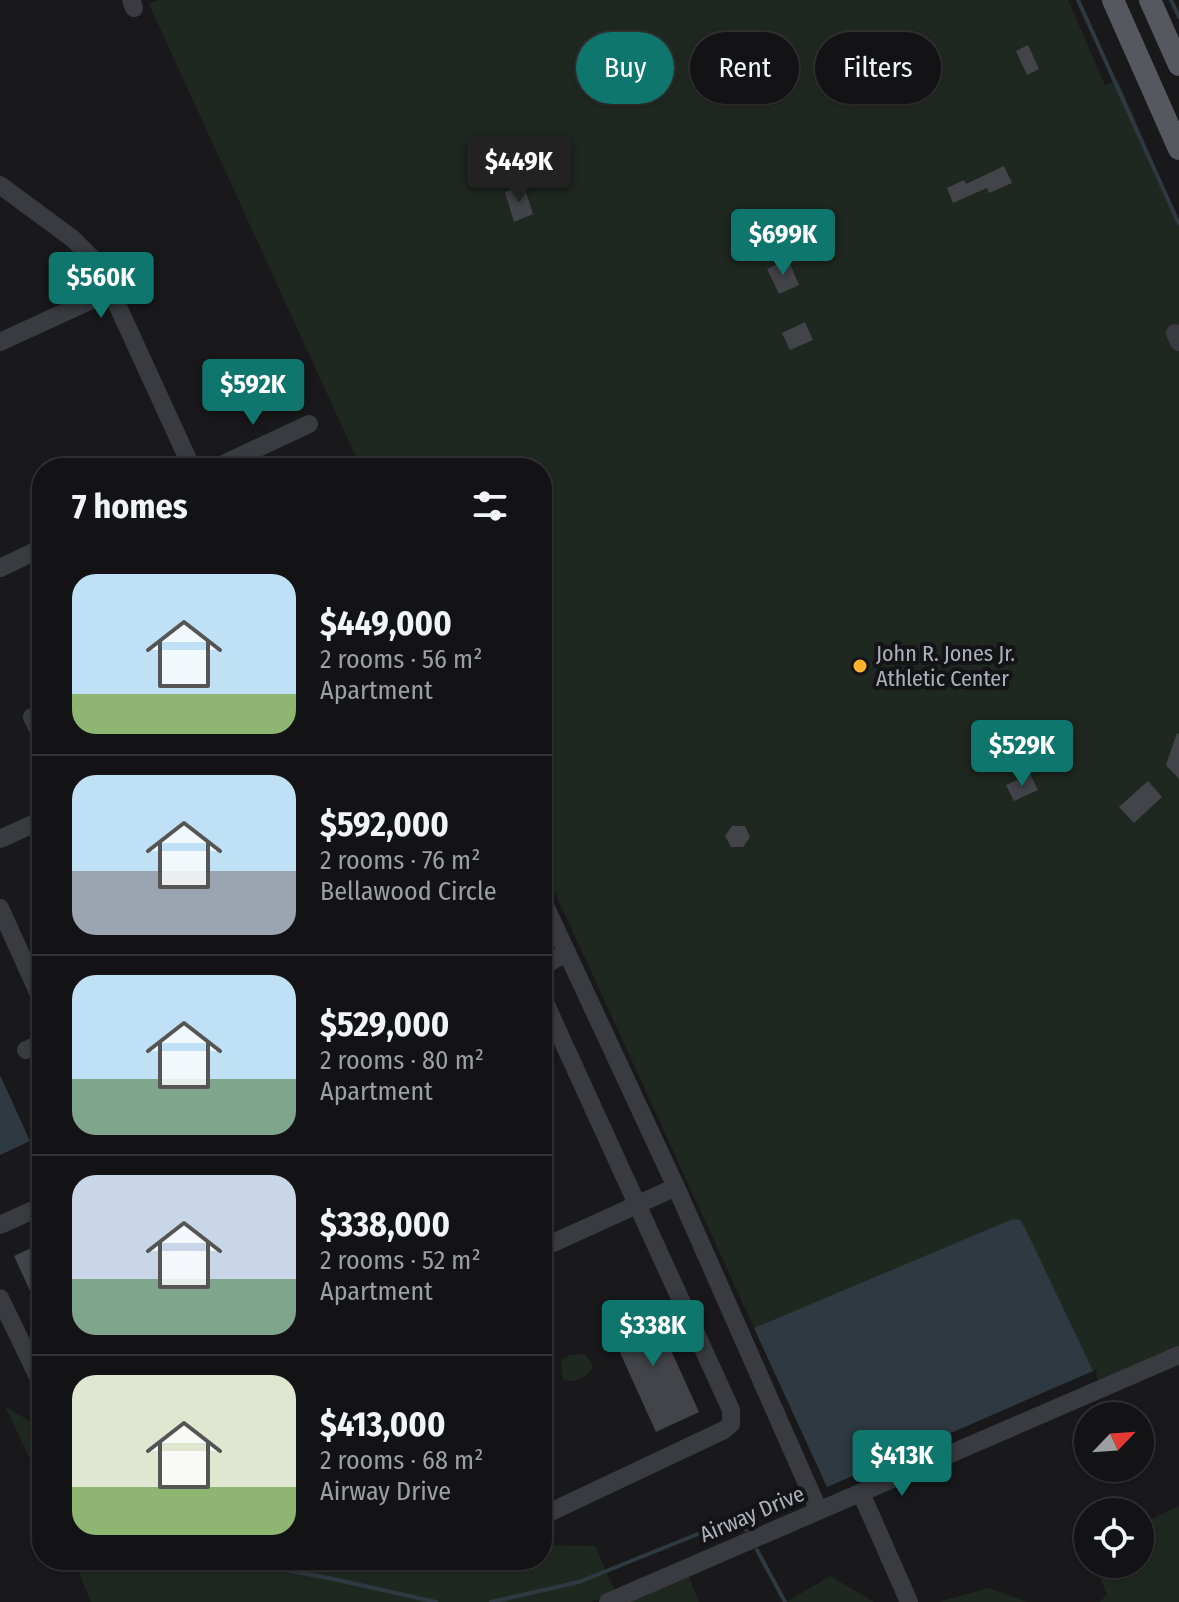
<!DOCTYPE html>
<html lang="en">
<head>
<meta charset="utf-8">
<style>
	body { margin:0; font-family:"Fira Sans Condensed",sans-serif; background:#202022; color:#f1f3f6; height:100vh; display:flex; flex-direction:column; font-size:30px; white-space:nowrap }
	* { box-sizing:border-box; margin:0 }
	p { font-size:26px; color:#9d9ea0 }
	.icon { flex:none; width:44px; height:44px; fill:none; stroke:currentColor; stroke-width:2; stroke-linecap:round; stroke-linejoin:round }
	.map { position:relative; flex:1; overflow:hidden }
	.side { position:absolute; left:32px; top:458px; width:520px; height:1112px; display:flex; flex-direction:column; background:#131315; border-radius:32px; box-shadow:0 2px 6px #0004,0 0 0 2px #323234 }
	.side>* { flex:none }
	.guide { position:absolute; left:576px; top:32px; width:482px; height:72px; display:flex; gap:16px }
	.needle { width:52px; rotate:65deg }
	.controls { position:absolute; left:1074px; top:1402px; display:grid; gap:16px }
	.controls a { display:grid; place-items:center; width:80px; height:80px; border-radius:50%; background:#131315; box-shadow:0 2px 6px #0004,0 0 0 2px #323234; font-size:40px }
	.price { position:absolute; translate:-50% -68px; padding:0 18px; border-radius:8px; background:#0f766e; color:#fff; font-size:26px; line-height:52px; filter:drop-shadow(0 2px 4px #0008) }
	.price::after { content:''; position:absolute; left:50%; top:48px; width:24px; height:18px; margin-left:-12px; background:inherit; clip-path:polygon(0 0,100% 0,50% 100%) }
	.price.on { background:#222; color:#fff }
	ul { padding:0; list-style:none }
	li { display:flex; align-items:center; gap:24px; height:200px; padding:0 40px }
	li+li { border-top:2px solid #323234 }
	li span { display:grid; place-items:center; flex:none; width:224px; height:160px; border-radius:24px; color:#555 }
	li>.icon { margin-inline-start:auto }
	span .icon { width:96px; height:96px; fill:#fffc; stroke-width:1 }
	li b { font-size:34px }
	h2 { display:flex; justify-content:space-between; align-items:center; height:96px; padding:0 40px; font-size:34px }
	.tag { padding:0 28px; border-radius:36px; background:#131315; box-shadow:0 2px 6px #0004,0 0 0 2px #323234; font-size:28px; line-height:72px }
	.tag.on { background:#0f766e; color:#fff }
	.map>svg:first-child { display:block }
	.green { fill:#1f2820 }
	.water { fill:#2e3941 }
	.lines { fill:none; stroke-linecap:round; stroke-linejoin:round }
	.stream { stroke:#2e3941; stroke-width:4 }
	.building { fill:#434449 }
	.minor { stroke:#3a3b41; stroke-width:18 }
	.major { stroke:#565860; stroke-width:22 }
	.poi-dot { fill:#ffb22e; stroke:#141417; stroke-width:3 }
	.labels { text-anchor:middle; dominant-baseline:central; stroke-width:8; stroke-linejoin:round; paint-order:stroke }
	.poi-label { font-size:22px; fill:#abb1bc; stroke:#141417; text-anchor:start }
	.street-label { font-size:22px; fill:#abb1bc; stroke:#141417 }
</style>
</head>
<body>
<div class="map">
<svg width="1179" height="1602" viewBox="0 0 1179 1602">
	<rect width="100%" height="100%" fill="#19191c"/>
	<path class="green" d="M 158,0 L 1068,0 L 1105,85 L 1118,80 L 1179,222 L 1179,1347 L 1099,1382 L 1096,1375 L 1097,1369 L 827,1487 L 542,864 L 542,468 L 361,468 L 149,4 Z
		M 585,1354 L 593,1366 C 589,1377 574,1384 563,1380 L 561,1360 L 570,1355 Z
		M 5,1406 L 42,1429 L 42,1485 Z
		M 1179,1506 L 1179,1602 L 1100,1602 L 1107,1594 L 1094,1564 L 1140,1564 L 1140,1524 Z
		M 542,1545 L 595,1546 L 615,1592 L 591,1602 L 91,1602 L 74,1560 L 542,1560 Z
		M 688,1575 L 699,1602 L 626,1602 Z
		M 830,1576 L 874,1602 L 787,1602 Z
		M 988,1588 L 1027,1602 L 939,1602 Z"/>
	<path class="water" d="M 0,1075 L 30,1141 L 0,1155 Z
		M 1013,1219 L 1020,1220 L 1026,1230 L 1093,1371 L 827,1487 L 754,1328 Z"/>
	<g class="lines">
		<path class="stream" d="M 1078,0 L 1179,224
			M 1171,0 L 1179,17
			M 757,1550 L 785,1602
			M 227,1560 L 324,1577 L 436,1602
			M 491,1602 L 579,1582 L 708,1530 L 741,1520 L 746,1530"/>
	</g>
	<path class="building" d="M 1028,45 L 1039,69 L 1027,75 L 1016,51 Z
		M 1004,166 L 1012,183 L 989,193 L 987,188 L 953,203 L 947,188 L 964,180 L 966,184 Z
		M 524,186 L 533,214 L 514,222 L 505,192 Z
		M 788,259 L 799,285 L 779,294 L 767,269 Z
		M 805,322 L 813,340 L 790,350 L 782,333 Z
		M 1177,733 L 1179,734 L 1179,779 L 1166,765 Z
		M 1030,774 L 1038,790 L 1014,801 L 1006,785 Z
		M 1148,781 L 1162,797 L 1134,823 L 1119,807 Z
		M 732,826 L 745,826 L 750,837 L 743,847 L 731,847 L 725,836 Z
		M 42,1243 L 42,1317 L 14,1256 Z
		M 650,1304 L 699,1412 L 656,1432 L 607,1324 Z"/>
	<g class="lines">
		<path class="minor" d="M 131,0 L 134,8
			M 0,185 L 73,239 L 93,259 L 109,287 L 192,468
			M 1175,333 L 1179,342
			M 0,342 L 111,291
			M 215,468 L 309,424
			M 0,568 L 42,548
			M 32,717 L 42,738
			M 0,839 L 42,820
			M 542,899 L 676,1187 L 819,1511
			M 0,908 L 42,1001
			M 542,967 L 567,952
			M 542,996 L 731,1410 L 731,1424 L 724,1430 L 542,1516
			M 26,1050 L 42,1043
			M 0,1225 L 42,1206
			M 542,1248 L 676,1187
			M 0,1298 L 42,1385
			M 861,1493 L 909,1602
			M 608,1602 L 1179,1355"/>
		<path class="major" d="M 1113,0 L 1179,149
			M 1150,0 L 1179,65"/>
	</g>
	<circle class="poi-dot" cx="860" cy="666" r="8"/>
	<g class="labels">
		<g class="poi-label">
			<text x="876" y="653">John R. Jones Jr.<tspan x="876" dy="25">Athletic Center</tspan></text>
		</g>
		<g class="street-label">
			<text transform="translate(752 1514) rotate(-23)">Airway Drive</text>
		</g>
	</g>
</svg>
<div class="controls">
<a><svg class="needle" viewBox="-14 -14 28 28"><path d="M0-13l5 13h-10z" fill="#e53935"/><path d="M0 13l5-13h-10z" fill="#9d9ea0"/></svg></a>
<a><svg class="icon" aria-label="locate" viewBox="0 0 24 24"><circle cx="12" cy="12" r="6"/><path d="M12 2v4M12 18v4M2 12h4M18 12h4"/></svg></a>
</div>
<b class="price on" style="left:519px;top:204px">$449K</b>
<b class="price" style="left:783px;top:277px">$699K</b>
<b class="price" style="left:101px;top:320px">$560K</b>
<b class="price" style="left:253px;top:427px">$592K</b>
<b class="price" style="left:1022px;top:788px">$529K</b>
<b class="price" style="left:653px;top:1368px">$338K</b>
<b class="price" style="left:902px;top:1498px">$413K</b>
<div class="guide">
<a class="tag on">Buy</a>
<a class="tag">Rent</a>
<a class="tag">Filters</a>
</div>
<section class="side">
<h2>7 homes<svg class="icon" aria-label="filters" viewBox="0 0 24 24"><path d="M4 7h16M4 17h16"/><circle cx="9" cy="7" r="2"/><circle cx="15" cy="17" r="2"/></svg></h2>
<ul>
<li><span style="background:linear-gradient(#bfe0f5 75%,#8fb573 0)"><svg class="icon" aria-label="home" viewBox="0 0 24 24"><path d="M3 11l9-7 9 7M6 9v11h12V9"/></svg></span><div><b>$449,000</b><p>2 rooms · 56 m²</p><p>Apartment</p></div></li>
<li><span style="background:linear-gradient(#bfe0f5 60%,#9aa5b1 0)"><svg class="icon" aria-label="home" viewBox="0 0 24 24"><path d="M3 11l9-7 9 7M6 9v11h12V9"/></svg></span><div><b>$592,000</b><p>2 rooms · 76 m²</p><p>Bellawood Circle</p></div></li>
<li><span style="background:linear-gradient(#bfe0f5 65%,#7fa58c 0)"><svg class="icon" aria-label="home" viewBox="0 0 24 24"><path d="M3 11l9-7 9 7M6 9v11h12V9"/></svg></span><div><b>$529,000</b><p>2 rooms · 80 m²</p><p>Apartment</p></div></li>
<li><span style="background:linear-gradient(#c9d6e8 65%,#7fa58c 0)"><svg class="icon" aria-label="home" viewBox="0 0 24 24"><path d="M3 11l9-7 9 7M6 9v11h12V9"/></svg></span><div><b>$338,000</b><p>2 rooms · 52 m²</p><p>Apartment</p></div></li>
<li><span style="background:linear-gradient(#dfe7d0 70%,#8fb573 0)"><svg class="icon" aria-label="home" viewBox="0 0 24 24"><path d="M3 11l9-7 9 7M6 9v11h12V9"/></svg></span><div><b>$413,000</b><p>2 rooms · 68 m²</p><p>Airway Drive</p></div></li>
</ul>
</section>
</div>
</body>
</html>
